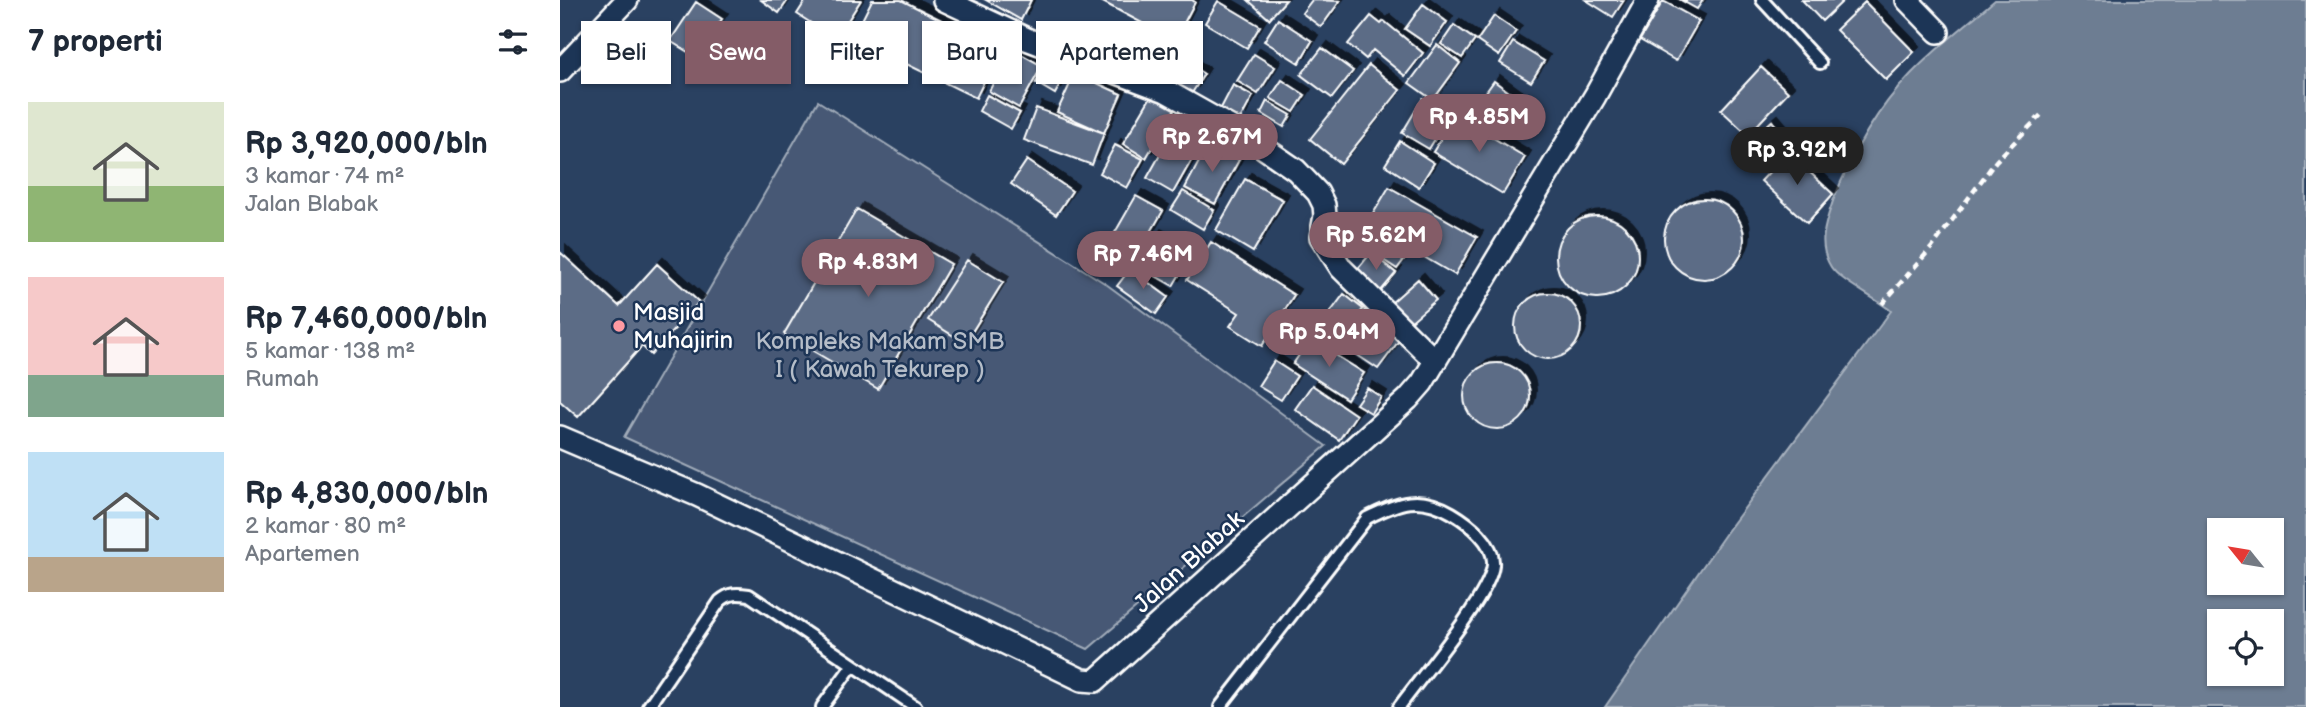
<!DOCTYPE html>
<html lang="id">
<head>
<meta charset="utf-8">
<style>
	body { margin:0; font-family:"Balsamiq Sans",sans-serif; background:#f2f2f3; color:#1f2937; height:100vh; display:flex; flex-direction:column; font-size:26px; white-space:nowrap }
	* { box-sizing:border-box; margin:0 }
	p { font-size:23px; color:#747a83 }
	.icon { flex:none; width:38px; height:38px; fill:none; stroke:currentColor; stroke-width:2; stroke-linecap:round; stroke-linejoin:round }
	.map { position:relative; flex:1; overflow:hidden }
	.side { display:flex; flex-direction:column; background:#fff; width:560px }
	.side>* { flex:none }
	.hud { position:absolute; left:21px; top:21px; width:665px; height:63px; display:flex; gap:14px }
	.needle { width:46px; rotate:300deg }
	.buttons { position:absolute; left:1647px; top:518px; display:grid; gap:14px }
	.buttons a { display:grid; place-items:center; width:77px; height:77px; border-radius:0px; background:#fff; box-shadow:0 2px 5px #0004; font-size:35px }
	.price { position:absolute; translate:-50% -60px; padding:0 16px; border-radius:24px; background:#845c67; color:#fff; font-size:23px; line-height:46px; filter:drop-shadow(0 2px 4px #0008) }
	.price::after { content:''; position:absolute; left:50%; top:42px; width:21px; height:16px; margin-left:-10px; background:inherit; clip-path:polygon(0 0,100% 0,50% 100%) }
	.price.selected { background:#222; color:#fff }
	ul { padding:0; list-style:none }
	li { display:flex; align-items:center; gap:21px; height:175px; padding:0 28px }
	li span { display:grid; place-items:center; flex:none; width:196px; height:140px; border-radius:0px; color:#555 }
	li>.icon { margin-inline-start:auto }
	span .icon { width:84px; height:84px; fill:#fffc; stroke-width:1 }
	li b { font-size:30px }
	h2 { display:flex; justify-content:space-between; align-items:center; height:84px; padding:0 28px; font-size:30px }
	.tag { padding:0 24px; border-radius:0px; background:#fff; box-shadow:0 2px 5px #0004; font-size:24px; line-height:63px }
	.tag.selected { background:#845c67; color:#fff }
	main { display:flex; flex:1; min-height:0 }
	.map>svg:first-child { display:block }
	.green { fill:#465975; stroke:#a2acba; stroke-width:2 }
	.water { fill:#6d7d92; stroke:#a7b1be; stroke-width:2; fill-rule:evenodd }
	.building { fill:#5b6c86; stroke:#fff; stroke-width:2; filter:url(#shadow) }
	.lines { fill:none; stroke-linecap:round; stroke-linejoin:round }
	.service-casing { stroke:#fff; stroke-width:16 }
	.minor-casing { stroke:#fff; stroke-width:26 }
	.path { stroke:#fff; stroke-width:4.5; stroke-dasharray:7 5; stroke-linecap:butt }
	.service { stroke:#1d3557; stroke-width:10 }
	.minor { stroke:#1d3557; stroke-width:21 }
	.poi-dot { fill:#ff9aa2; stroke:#1d3557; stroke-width:2.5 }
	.labels { text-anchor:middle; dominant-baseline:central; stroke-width:5; stroke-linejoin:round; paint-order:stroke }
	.poi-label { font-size:24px; fill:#fff; stroke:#1d3557; text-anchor:start }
	.park-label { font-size:24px; fill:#b5bdc8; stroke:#1d3557 }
	.street-label { font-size:24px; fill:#fff; stroke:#1d3557 }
</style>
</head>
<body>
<main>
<section class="side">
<h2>7 properti<svg class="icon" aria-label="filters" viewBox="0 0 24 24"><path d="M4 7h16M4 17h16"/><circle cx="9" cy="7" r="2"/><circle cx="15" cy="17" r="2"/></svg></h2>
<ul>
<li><span style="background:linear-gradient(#dfe7d0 60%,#8fb573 0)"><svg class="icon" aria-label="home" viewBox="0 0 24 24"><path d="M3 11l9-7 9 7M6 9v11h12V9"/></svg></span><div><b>Rp 3,920,000/bln</b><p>3 kamar · 74 m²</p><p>Jalan Blabak</p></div></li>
<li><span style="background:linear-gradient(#f6c9c9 70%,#7fa58c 0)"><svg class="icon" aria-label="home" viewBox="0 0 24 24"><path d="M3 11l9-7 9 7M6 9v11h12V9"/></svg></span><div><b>Rp 7,460,000/bln</b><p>5 kamar · 138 m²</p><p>Rumah</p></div></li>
<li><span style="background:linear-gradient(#bfe0f5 75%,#b9a48a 0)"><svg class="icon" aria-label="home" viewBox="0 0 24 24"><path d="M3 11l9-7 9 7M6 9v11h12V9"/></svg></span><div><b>Rp 4,830,000/bln</b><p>2 kamar · 80 m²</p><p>Apartemen</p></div></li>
</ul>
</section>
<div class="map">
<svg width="1746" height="707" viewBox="0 0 1746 707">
	<defs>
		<filter id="shadow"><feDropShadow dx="6" dy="-6" stdDeviation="0" flood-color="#0009"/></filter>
	</defs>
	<rect width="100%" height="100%" fill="#2a4161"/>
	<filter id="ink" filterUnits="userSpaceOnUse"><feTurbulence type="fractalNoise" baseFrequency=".0143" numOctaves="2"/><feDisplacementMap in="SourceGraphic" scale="14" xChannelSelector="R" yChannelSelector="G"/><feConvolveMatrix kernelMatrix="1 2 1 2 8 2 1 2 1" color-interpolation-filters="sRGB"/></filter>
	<g filter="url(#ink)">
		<path class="green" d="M 258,101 L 546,284 L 766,446 L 528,649 L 64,437 Z"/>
		<path class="water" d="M 1435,0 L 1746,0 L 1746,707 L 1045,707 L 1166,533 L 1331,311 C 1317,299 1279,280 1271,267 C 1257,245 1265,224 1273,201 C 1291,155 1316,110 1351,74 C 1376,48 1407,24 1435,0 ZM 1659,530 L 1712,530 L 1712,583 L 1659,583 ZM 1659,621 L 1712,621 L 1712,674 L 1659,674 Z"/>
		<path class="building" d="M 201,0 L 228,0 L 219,13 Z
			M 246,0 L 301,0 L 276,39 L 237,14 Z
			M 312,0 L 341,0 L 440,49 L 416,98 L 293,38 Z
			M 426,0 L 471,0 L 461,20 Z
			M 539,0 L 632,0 L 635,2 L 598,73 L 565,56 L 582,23 Z
			M 688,0 L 726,0 L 709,19 Z
			M 752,0 L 780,1 L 761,27 L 742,13 Z
			M 1026,0 L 1064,0 L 1053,17 Z
			M 1121,0 L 1143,0 L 1137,9 Z
			M 1242,0 L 1284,0 L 1262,21 Z
			M 658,1 L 700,26 L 687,48 L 645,23 Z
			M 1103,1 L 1139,21 L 1116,61 L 1080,40 Z
			M 136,2 L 162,19 L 136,57 L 110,41 Z
			M 1305,2 L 1354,52 L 1326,80 L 1276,30 Z
			M 863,4 L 887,22 L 870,46 L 845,29 Z
			M 811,16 L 821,24 L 824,21 L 863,53 L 845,76 L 813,50 L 806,59 L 788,44 Z
			M 934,16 L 956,31 L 939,56 L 917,41 Z
			M 718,19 L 752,41 L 739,63 L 704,41 Z
			M 894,25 L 915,40 L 902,58 L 881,44 Z
			M 953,42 L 984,61 L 971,82 L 940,63 Z
			M 877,45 L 900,63 L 873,100 L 849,83 Z
			M 762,48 L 793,71 L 772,98 L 741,75 Z
			M 452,49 L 482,66 L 459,108 L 429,91 Z
			M 612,54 L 644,74 L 632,93 L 600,74 Z
			M 694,54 L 715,67 L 698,94 L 677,81 Z
			M 491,56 L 510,66 L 495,94 L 476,83 Z
			M 809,65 L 840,90 L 781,164 L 750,139 Z
			M 1201,67 L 1228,92 L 1188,135 L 1161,110 Z
			M 515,73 L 561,94 L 544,133 L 497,112 Z
			M 722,80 L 745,95 L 734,112 L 710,98 Z
			M 934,81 L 972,109 L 956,131 L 918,103 Z
			M 673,85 L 693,96 L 680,120 L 660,110 Z
			M 596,88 L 619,102 L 586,158 L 563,144 Z
			M 427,95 L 460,113 L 451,129 L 419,111 Z
			M 863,98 L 890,114 L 869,149 L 842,133 Z
			M 707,101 L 731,115 L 724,127 L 701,113 Z
			M 476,108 L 544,133 L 532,165 L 464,140 Z
			M 626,109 L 652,124 L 613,193 L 587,178 Z
			M 895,115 L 965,157 L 943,194 L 873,152 Z
			M 1212,121 L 1228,140 L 1202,162 L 1186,143 Z
			M 840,141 L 874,163 L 859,187 L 825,165 Z
			M 649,143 L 679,160 L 655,204 L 625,188 Z
			M 555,145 L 583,159 L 567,188 L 540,173 Z
			M 1228,152 L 1273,194 L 1247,223 L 1201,181 Z
			M 467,160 L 512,191 L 496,215 L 451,184 Z
			M 685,179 L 723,200 L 693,252 L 656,230 Z
			M 829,187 L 917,237 L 895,275 L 807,224 Z
			M 623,191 L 654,210 L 643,229 L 611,210 Z
			M 576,196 L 603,211 L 573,263 L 546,248 Z
			M1104 239a40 40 0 1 1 80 0a40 40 0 1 1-80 0Z
			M 297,209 L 391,264 L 318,389 L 224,334 Z
			M996 257a41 41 0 1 1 82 0a41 41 0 1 1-82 0Z
			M 595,235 L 631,255 L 613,286 L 578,266 Z
			M 651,242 L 734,295 L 702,346 L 670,326 L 679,313 L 627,280 Z
			M 831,246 L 846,257 L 837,269 L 822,259 Z
			M 0,252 L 59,306 L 97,264 L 139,302 L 91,355 L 82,346 L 18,417 L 0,401 Z
			M 811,253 L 836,273 L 820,292 L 795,272 Z
			M 407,260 L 443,282 L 405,343 L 368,320 Z
			M 570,269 L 608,297 L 596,314 L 557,286 Z
			M 858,279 L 876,300 L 848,324 L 831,303 Z
			M955 326a33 33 0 1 1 66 0a33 33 0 1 1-66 0Z
			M 784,294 L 803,309 L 776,344 L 758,329 Z
			M 809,305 L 846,331 L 818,369 L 781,344 Z
			M 750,339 L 804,373 L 787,399 L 733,364 Z
			M 714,361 L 737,376 L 721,400 L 698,386 Z
			M904 396a33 33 0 1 1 66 0a33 33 0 1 1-66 0Z
			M 752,385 L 796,415 L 779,440 L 735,409 Z
			M 807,388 L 821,397 L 811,413 L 796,404 Z"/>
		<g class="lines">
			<g class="service-casing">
				<path id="service" d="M 1202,0 L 1260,63
					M 88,707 L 160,601 C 170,593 176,593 189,595 L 356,707
					M 262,707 L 292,666
					M 660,707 L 807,518 C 839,502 859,494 892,513 C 909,523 935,543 933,565 C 930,596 860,678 839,707"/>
			</g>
			<g class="minor-casing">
				<path id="minor" d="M 384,0 L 469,40 L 606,91 L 688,137 L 736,170 L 758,193 L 764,205 L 765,216 L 761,237 L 781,268 L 875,361
					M 1347,0 L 1378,32
					M 0,71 L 67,0
					M 0,437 L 137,495 L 522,680 L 535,681 L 848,399 L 862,383 L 1035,96 L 1088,0"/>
			</g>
			<path class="path" d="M 1322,304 L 1373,246 L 1436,161 L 1482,114"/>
			<use href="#service" class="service"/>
			<use href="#minor" class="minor"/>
		</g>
	</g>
	<circle class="poi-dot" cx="59" cy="326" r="7"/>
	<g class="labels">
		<g class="poi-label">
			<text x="73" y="312">Masjid<tspan x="73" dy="28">Muhajirin</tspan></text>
		</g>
		<g class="park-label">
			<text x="320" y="341">Kompleks Makam SMB<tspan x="320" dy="28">I ( Kawah Tekurep )</tspan></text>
		</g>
		<g class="street-label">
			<text transform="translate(629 562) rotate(-42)">Jalan Blabak</text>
		</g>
	</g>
</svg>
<div class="buttons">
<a><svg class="needle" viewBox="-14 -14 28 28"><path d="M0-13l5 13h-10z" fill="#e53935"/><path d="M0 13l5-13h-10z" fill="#747a83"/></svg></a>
<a><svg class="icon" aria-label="locate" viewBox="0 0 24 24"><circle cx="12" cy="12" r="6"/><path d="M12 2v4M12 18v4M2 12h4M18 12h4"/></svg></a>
</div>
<b class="price" style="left:919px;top:154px">Rp 4.85M</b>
<b class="price" style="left:652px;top:174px">Rp 2.67M</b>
<b class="price selected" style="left:1237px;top:187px">Rp 3.92M</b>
<b class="price" style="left:816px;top:272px">Rp 5.62M</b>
<b class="price" style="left:583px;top:291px">Rp 7.46M</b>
<b class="price" style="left:308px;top:299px">Rp 4.83M</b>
<b class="price" style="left:769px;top:369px">Rp 5.04M</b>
<div class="hud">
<a class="tag">Beli</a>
<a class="tag selected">Sewa</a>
<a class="tag">Filter</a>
<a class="tag">Baru</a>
<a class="tag">Apartemen</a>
</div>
</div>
</main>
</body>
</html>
